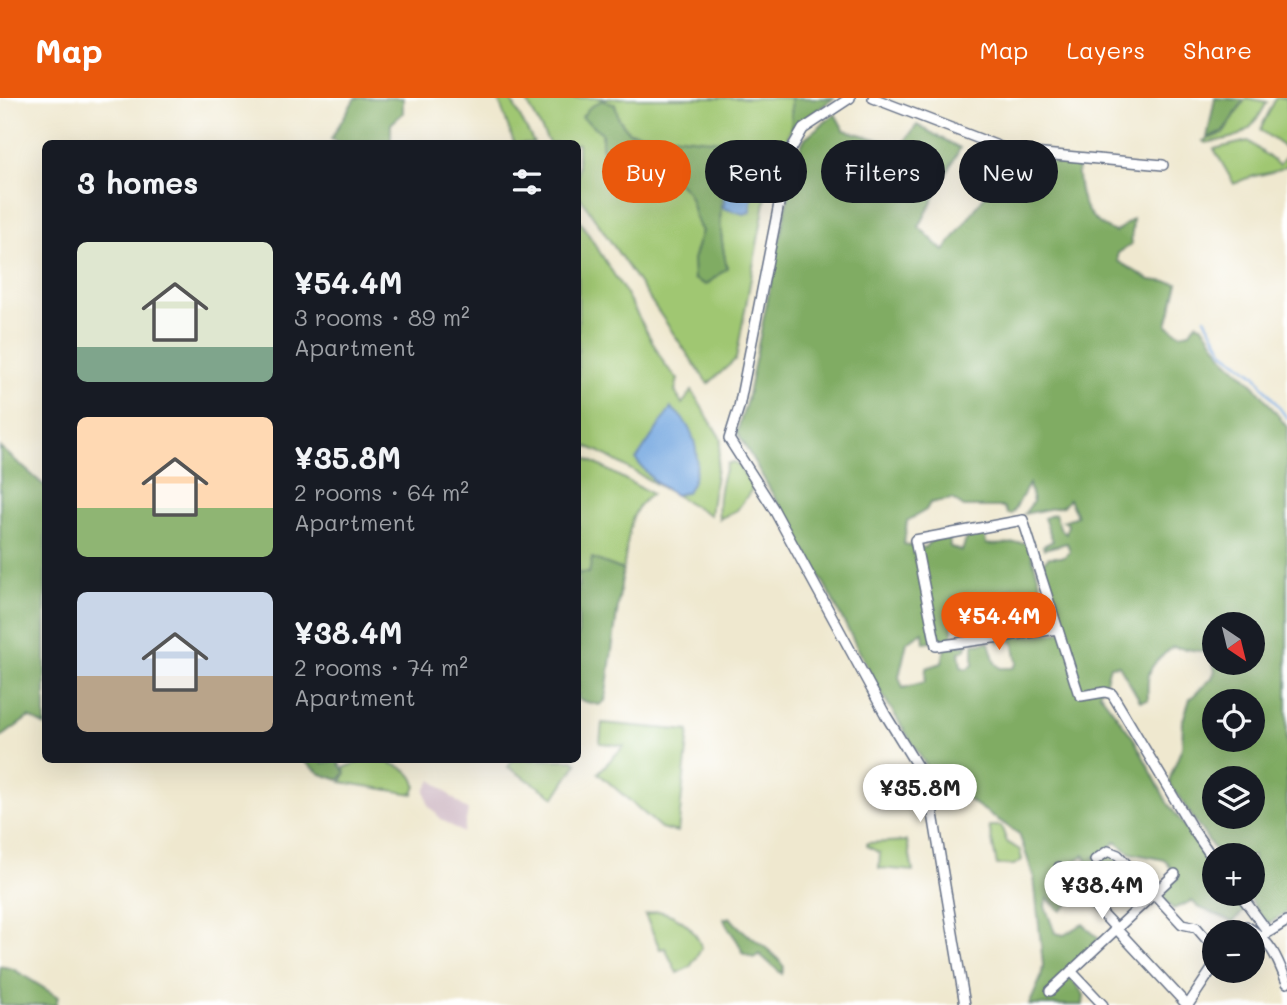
<!DOCTYPE html>
<html lang="en">
<head>
<meta charset="utf-8">
<style>
	body { margin:0; font-family:Mali,sans-serif; background:#242831; color:#f1f3f6; height:100vh; display:flex; flex-direction:column; font-size:26px; white-space:nowrap }
	* { box-sizing:border-box; margin:0 }
	p { font-size:23px; color:#9ea1a6 }
	.icon { flex:none; width:38px; height:38px; fill:none; stroke:currentColor; stroke-width:2; stroke-linecap:round; stroke-linejoin:round }
	.map { position:relative; flex:1; overflow:hidden }
	.panel { position:absolute; left:42px; top:42px; width:539px; height:623px; display:flex; flex-direction:column; background:#171b24; border-radius:10px; box-shadow:0 7px 28px #0002 }
	.panel>* { flex:none }
	.top-card { position:absolute; left:602px; top:42px; width:579px; height:63px; display:flex; gap:14px }
	.needle { width:46px; rotate:145deg }
	.controls { position:absolute; left:1202px; top:514px; display:grid; gap:14px }
	.controls a { display:grid; place-items:center; width:63px; height:63px; border-radius:50%; background:#171b24; box-shadow:0 7px 28px #0002; font-size:35px }
	.price { position:absolute; translate:-50% -60px; padding:0 16px; border-radius:24px; background:#fff; color:#222; font-size:23px; line-height:46px; filter:drop-shadow(0 2px 4px #0008) }
	.price::after { content:''; position:absolute; left:50%; top:42px; width:21px; height:16px; margin-left:-10px; background:inherit; clip-path:polygon(0 0,100% 0,50% 100%) }
	.price.active { background:#ea580c; color:#fff }
	ul { padding:0; list-style:none }
	li { display:flex; align-items:center; gap:21px; height:175px; padding:0 35px }
	li span { display:grid; place-items:center; flex:none; width:196px; height:140px; border-radius:10px; color:#555 }
	li>.icon { margin-inline-start:auto }
	span .icon { width:84px; height:84px; fill:#fffc; stroke-width:1 }
	li b { font-size:30px }
	h2 { display:flex; justify-content:space-between; align-items:center; height:84px; padding:0 35px; font-size:30px }
	.chip { padding:0 24px; border-radius:32px; background:#171b24; box-shadow:0 7px 28px #0002; font-size:24px; line-height:63px }
	.chip.active { background:#ea580c; color:#fff }
	header { display:flex; align-items:center; gap:42px; box-sizing:border-box; height:98px; padding:0 35px; background:#ea580c; color:#fff }
	header strong { font-size:33px }
	nav { display:flex; gap:38px; margin-inline-start:auto; font-size:24px }
	.map>svg:first-child { display:block }
	.industrial { fill:#d2bdc8 }
	.green { fill:#a0c772; stroke:#5e7b68; stroke-width:2; fill-rule:evenodd }
	.forest { fill:#80ac64; stroke:#4e6e61; stroke-width:2; fill-rule:evenodd }
	.water { fill:#72a6df; stroke:#466a9e; stroke-width:2 }
	.lines { fill:none; stroke-linecap:round; stroke-linejoin:round }
	.stream { stroke:#72a6df; stroke-width:2.5 }
	.minor-casing { stroke:#657086; stroke-width:12 }
	.minor { stroke:#fff; stroke-width:9 }
</style>
</head>
<body>
<header>
<strong>Map</strong>
<nav><a>Map</a><a>Layers</a><a>Share</a></nav>
</header>
<div class="map">
<svg width="1287" height="907" viewBox="0 0 1287 907">
	<rect width="100%" height="100%" fill="#fff"/>
	<filter id="ink" filterUnits="userSpaceOnUse"><feTurbulence type="fractalNoise" baseFrequency=".0143" numOctaves="2"/><feDisplacementMap in="SourceGraphic" scale="14" xChannelSelector="R" yChannelSelector="G"/><feConvolveMatrix kernelMatrix="1 2 1 2 8 2 1 2 1" color-interpolation-filters="sRGB"/></filter>
	<filter id="wash" filterUnits="userSpaceOnUse"><feTurbulence type="fractalNoise" baseFrequency=".00686" numOctaves="4" result="noise"/><feDisplacementMap in="SourceGraphic" scale="28" xChannelSelector="R" yChannelSelector="G"/><feGaussianBlur stdDeviation="1.57" result="paint"/><feColorMatrix in="noise" values="0 0 0 0 0 0 0 0 0 0 0 0 0 0 0 0 0 1.4 0 .05"/><feComposite in="paint" operator="in"/></filter>
	<g filter="url(#wash)">
		<rect width="100%" height="100%" fill="#efe8cf"/>
		<path class="industrial" d="M 432,682 L 468,713 L 463,735 L 441,721 L 428,707 L 425,692 Z"/>
		<path class="green" d="M 498,0 L 510,0 L 534,45 L 514,45 Z
			M 525,0 L 791,0 L 792,24 L 785,50 L 776,51 L 773,61 L 736,261 L 708,286 L 578,96 L 578,46 L 549,45 ZM 615,7 L 619,21 L 629,34 L 674,40 L 728,69 C 717,102 719,137 727,170 L 714,179 L 693,162 L 702,133 C 693,120 695,116 691,102 C 683,73 642,74 618,74 L 602,56 L 602,35 Z
			M 1246,0 L 1267,4 C 1249,39 1242,38 1205,45 L 1203,43 L 1224,35 Z
			M 1276,0 L 1287,0 L 1287,51 L 1260,32 Z
			M 1248,43 L 1279,67 L 1287,57 L 1287,68 C 1268,79 1255,74 1234,86 L 1214,51 Z
			M 578,120 L 625,194 L 665,267 L 678,281 L 675,293 L 682,306 L 692,293 L 721,341 L 710,417 L 598,353 L 578,345 Z
			M 578,356 L 652,396 C 626,412 629,443 623,472 L 592,461 L 590,476 L 578,475 Z
			M 732,364 L 739,368 L 753,390 L 737,412 L 719,421 C 717,402 720,384 727,366 Z
			M 602,625 L 689,633 L 678,734 L 661,730 L 598,675 L 624,648 L 600,645 Z
			M 364,662 C 382,662 413,667 416,688 L 413,696 L 341,684 L 345,676 L 344,670 Z
			M 513,662 L 573,662 L 577,665 L 555,699 L 508,669 Z
			M 989,728 L 1001,728 L 1007,744 L 1020,752 L 1022,762 L 1014,767 L 997,767 Z
			M 907,743 L 913,773 L 879,770 L 880,755 L 867,748 L 867,745 Z
			M 658,813 C 679,817 694,829 702,850 L 690,869 L 677,875 L 665,850 L 660,851 L 645,817 Z"/>
		<path class="forest" d="M 355,0 L 403,0 L 403,15 L 391,26 L 391,45 L 339,45 L 331,41 Z
			M 791,0 L 834,0 L 804,22 L 795,34 L 792,32 Z
			M 1215,0 L 1244,2 L 1223,34 L 1207,40 Z
			M 602,2 L 615,7 L 619,21 L 629,34 L 753,46 L 754,61 L 751,75 L 728,70 C 717,102 719,137 727,170 L 706,187 L 694,181 L 693,162 L 702,133 C 694,120 695,116 691,103 C 683,73 641,74 618,74 L 602,56 L 602,35 L 582,19 L 589,10 Z
			M 835,16 L 844,32 L 901,48 L 917,27 L 960,50 L 919,129 L 944,153 L 1009,65 L 1077,64 C 1079,97 1081,120 1115,134 L 1133,121 L 1131,147 L 1118,155 L 1118,163 L 1150,182 L 1178,185 L 1167,227 L 1180,236 L 1190,234 L 1196,225 L 1203,228 L 1224,259 L 1255,288 L 1287,329 L 1287,814 L 1270,825 L 1262,819 L 1246,796 L 1253,796 L 1253,758 L 1219,758 L 1170,686 L 1170,680 L 1182,649 L 1183,622 L 1190,601 L 1212,580 L 1215,573 L 1212,560 L 1206,554 L 1173,549 C 1149,567 1146,573 1148,602 L 1140,603 L 1119,567 L 1110,568 L 1105,586 L 1099,594 L 1134,641 L 1167,704 L 1214,769 L 1214,796 L 1233,796 L 1244,813 L 1233,824 L 1198,809 L 1192,803 L 1173,811 L 1159,796 L 1178,780 L 1165,762 L 1130,755 L 1116,744 L 1093,760 L 1111,756 L 1136,781 L 1116,803 L 1102,812 L 1092,801 L 1108,772 L 1103,767 L 1095,776 L 1084,757 L 1064,771 L 1076,792 L 1075,800 L 1061,813 L 1047,800 L 1045,808 L 1055,835 L 1064,837 L 1083,826 L 1099,841 L 1059,880 L 1070,879 L 1084,897 L 1083,907 L 1029,907 L 1041,880 L 1043,867 L 1034,779 L 1019,736 L 954,692 L 936,690 L 935,682 L 877,588 L 825,487 L 737,334 L 747,302 L 797,56 L 805,40 ZM 1029,386 L 1033,404 L 1024,416 L 1063,408 L 1069,401 L 1077,418 L 1063,423 L 1068,426 L 1066,436 L 1061,432 L 1055,416 L 1044,420 L 1053,443 L 1043,448 L 1044,451 L 1067,445 L 1070,454 L 1064,459 L 1049,459 L 1043,464 L 1063,534 L 997,541 L 998,544 L 1013,543 L 1017,565 L 1013,570 L 1000,570 L 995,565 L 989,544 L 973,546 L 973,566 L 967,571 L 961,569 L 959,554 L 965,552 L 968,546 L 945,549 L 942,565 L 926,570 L 925,584 L 903,590 L 899,579 L 907,544 L 923,534 L 924,545 L 932,543 L 935,530 L 940,540 L 952,541 L 952,500 L 986,498 L 995,534 L 1010,532 L 1000,496 L 1012,490 L 1022,493 L 1042,491 L 1028,445 C 1013,443 1001,449 986,446 L 984,433 L 968,436 L 962,453 L 950,449 L 949,438 L 932,442 L 924,450 L 904,446 L 907,423 L 926,412 L 930,405 L 952,401 L 964,409 L 1004,409 L 1008,416 L 1012,416 ZM 1214,527 L 1253,527 L 1253,565 L 1214,565 ZM 1214,604 L 1253,604 L 1253,642 L 1214,642 ZM 1214,681 L 1253,681 L 1253,719 L 1214,719 Z
			M 0,349 L 46,389 L 45,628 L 29,619 L 0,640 Z
			M 592,460 L 623,472 L 605,603 L 599,607 L 578,602 L 578,475 L 589,475 Z
			M 302,662 L 321,662 L 323,665 L 337,662 L 345,675 L 339,682 L 321,676 Z
			M 730,819 C 745,840 770,847 784,869 L 782,876 L 759,856 L 754,860 L 742,855 C 741,842 728,835 724,821 Z
			M 0,868 L 13,871 L 58,899 L 56,907 L 0,907 Z"/>
		<path class="water" d="M 729,71 L 754,80 L 750,114 L 744,116 L 723,110 Z
			M 671,310 C 697,329 705,367 687,394 L 675,397 L 654,383 L 636,362 Z"/>
		<g class="lines">
			<path class="stream" d="M 1205,220 L 1224,254 L 1255,277 L 1287,320"/>
		</g>
	</g>
	<g filter="url(#ink)">
		<g class="lines">
			<g class="minor-casing">
				<path id="minor" d="M 850,0 L 803,31 L 789,55 L 739,309 L 729,341 L 773,410 L 885,616 L 928,686 L 965,907
					M 873,0 L 1011,53 L 1163,67
					M 1058,531 L 936,548 L 915,442 L 1023,422 L 1078,594 L 1081,598 L 1105,594 L 1112,596 L 1192,730 L 1214,762
					M 1095,762 L 1108,753 L 1118,757 L 1182,826 L 1196,829 L 1214,850
					M 1059,769 L 1187,907
					M 1240,796 L 1268,834
					M 1241,835 L 1246,828 C 1271,843 1277,859 1287,885
					M 1264,837 L 1287,823
					M 1071,873 L 1103,907
					M 1050,893 L 1175,776
					M 1188,907 L 1214,868"/>
			</g>
			<use href="#minor" class="minor"/>
		</g>
	</g>
</svg>
<div class="controls">
<a><svg class="needle" viewBox="-14 -14 28 28"><path d="M0-13l5 13h-10z" fill="#e53935"/><path d="M0 13l5-13h-10z" fill="#9ea1a6"/></svg></a>
<a><svg class="icon" aria-label="locate" viewBox="0 0 24 24"><circle cx="12" cy="12" r="6"/><path d="M12 2v4M12 18v4M2 12h4M18 12h4"/></svg></a>
<a><svg class="icon" aria-label="layers" viewBox="0 0 24 24"><path d="M12 4l9 5-9 5-9-5zM3 14l9 5 9-5"/></svg></a>
<a>+</a>
<a>−</a>
</div>
<b class="price active" style="left:999px;top:554px">¥54.4M</b>
<b class="price" style="left:920px;top:726px">¥35.8M</b>
<b class="price" style="left:1102px;top:823px">¥38.4M</b>
<div class="top-card">
<a class="chip active">Buy</a>
<a class="chip">Rent</a>
<a class="chip">Filters</a>
<a class="chip">New</a>
</div>
<section class="panel">
<h2>3 homes<svg class="icon" aria-label="filters" viewBox="0 0 24 24"><path d="M4 7h16M4 17h16"/><circle cx="9" cy="7" r="2"/><circle cx="15" cy="17" r="2"/></svg></h2>
<ul>
<li><span style="background:linear-gradient(#dfe7d0 75%,#7fa58c 0)"><svg class="icon" aria-label="home" viewBox="0 0 24 24"><path d="M3 11l9-7 9 7M6 9v11h12V9"/></svg></span><div><b>¥54.4M</b><p>3 rooms · 89 m²</p><p>Apartment</p></div></li>
<li><span style="background:linear-gradient(#ffd9b3 65%,#8fb573 0)"><svg class="icon" aria-label="home" viewBox="0 0 24 24"><path d="M3 11l9-7 9 7M6 9v11h12V9"/></svg></span><div><b>¥35.8M</b><p>2 rooms · 64 m²</p><p>Apartment</p></div></li>
<li><span style="background:linear-gradient(#c9d6e8 60%,#b9a48a 0)"><svg class="icon" aria-label="home" viewBox="0 0 24 24"><path d="M3 11l9-7 9 7M6 9v11h12V9"/></svg></span><div><b>¥38.4M</b><p>2 rooms · 74 m²</p><p>Apartment</p></div></li>
</ul>
</section>
</div>
</body>
</html>
